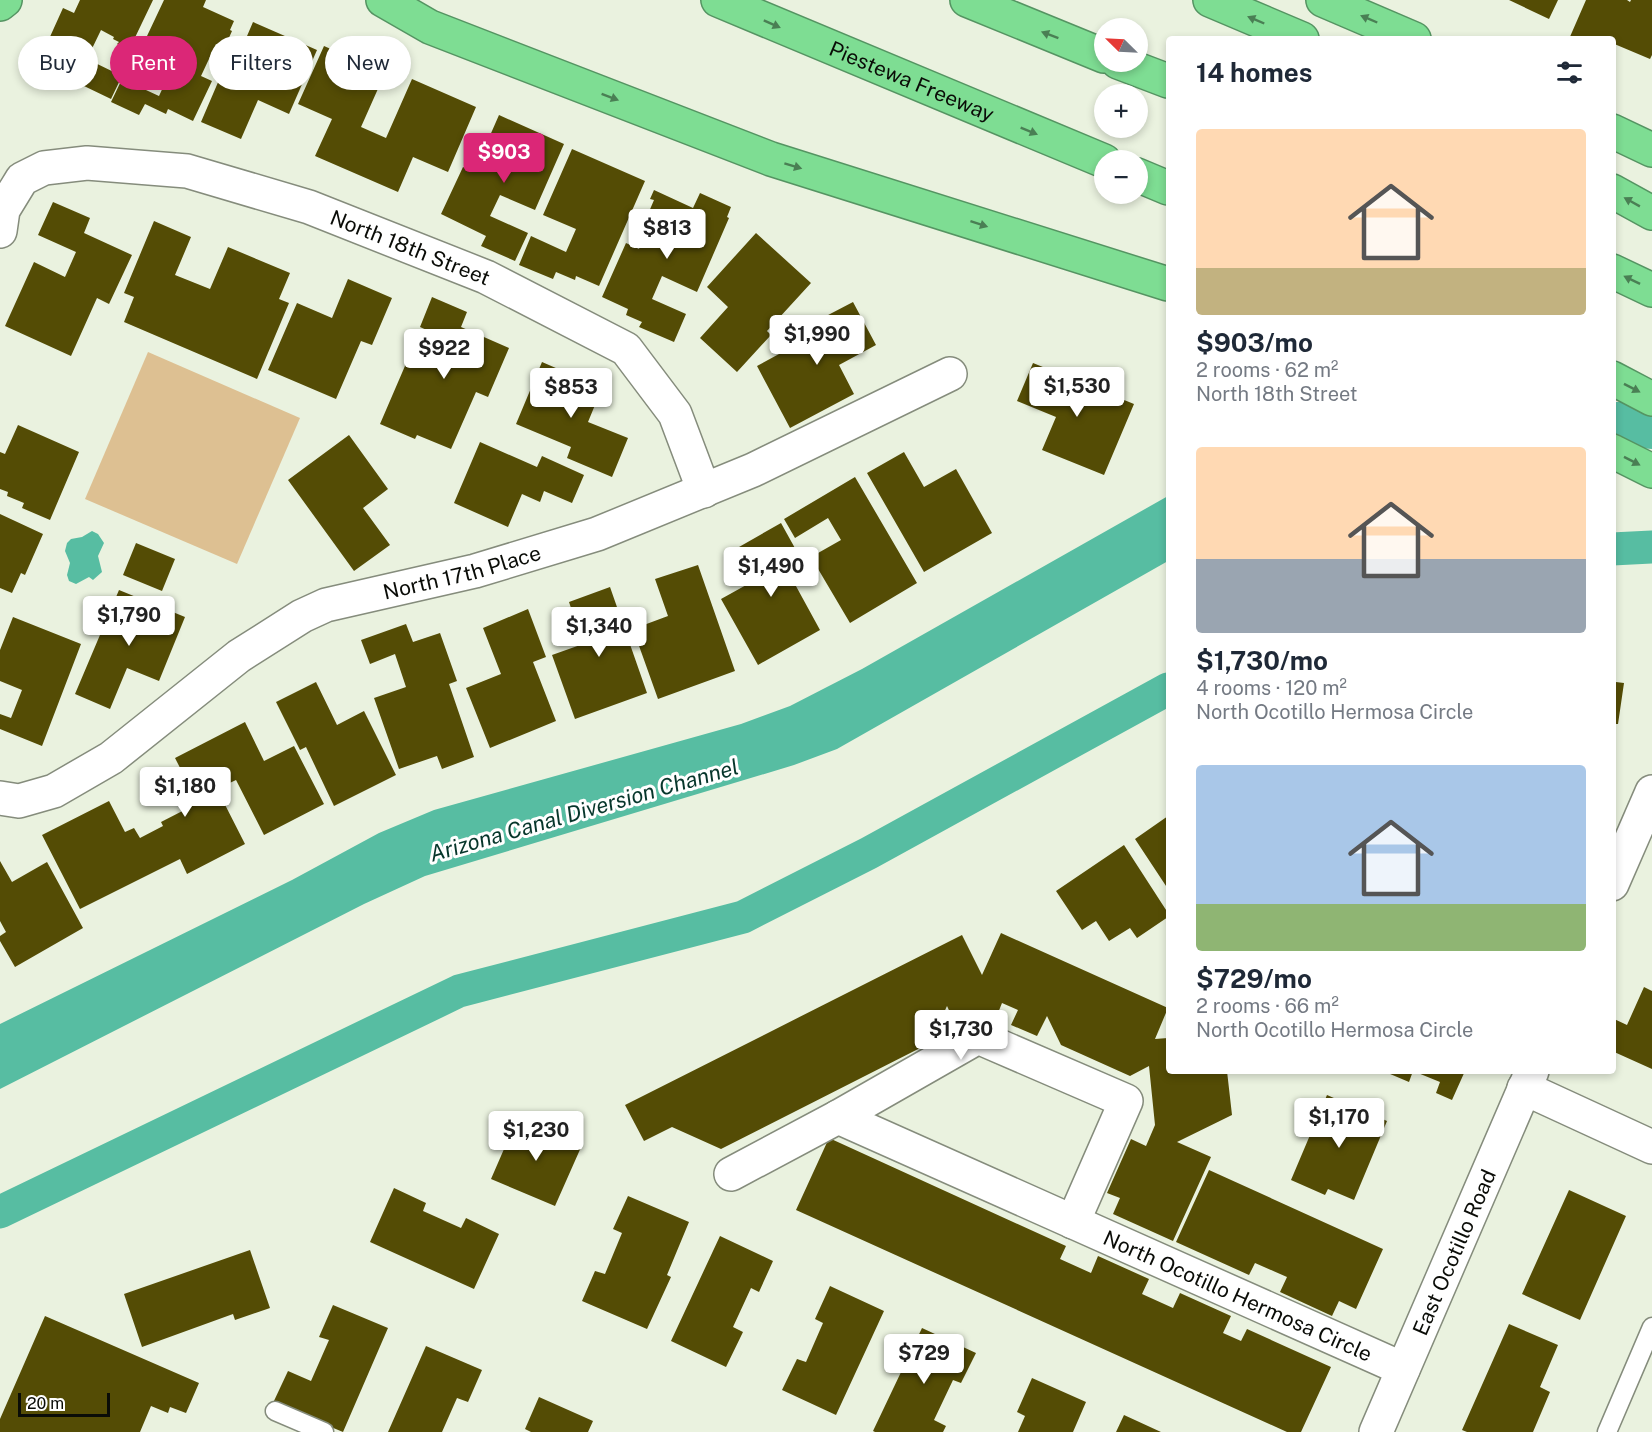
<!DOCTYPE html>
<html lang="en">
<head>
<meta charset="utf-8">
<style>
	body { margin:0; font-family:"Public Sans",sans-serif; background:#f2f2f3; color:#1f2937; height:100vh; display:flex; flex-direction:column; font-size:22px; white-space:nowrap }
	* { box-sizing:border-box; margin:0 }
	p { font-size:20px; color:#747a83 }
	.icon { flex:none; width:33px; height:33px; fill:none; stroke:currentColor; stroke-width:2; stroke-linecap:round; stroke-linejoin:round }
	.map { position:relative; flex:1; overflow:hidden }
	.details { position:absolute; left:1166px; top:36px; width:450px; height:1038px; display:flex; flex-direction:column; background:#fff; border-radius:6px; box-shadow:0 3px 9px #0003 }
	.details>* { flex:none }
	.top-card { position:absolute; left:18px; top:36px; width:570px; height:54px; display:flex; gap:12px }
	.needle { width:39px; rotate:294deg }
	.tools { position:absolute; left:1094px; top:18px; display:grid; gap:12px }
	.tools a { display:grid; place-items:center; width:54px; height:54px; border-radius:50%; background:#fff; box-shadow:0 3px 9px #0003; font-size:30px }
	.scale { position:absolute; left:18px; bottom:15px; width:92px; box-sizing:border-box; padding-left:6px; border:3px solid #0a0c07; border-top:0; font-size:16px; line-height:21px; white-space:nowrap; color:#0a0c07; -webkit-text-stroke:4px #fff; paint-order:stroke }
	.price { position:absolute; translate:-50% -51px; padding:0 14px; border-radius:6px; background:#fff; color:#222; font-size:20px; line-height:39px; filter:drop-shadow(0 2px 3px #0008) }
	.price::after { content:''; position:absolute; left:50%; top:36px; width:18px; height:14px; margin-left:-9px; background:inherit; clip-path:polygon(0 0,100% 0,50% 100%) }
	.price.on { background:#db2777; color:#fff }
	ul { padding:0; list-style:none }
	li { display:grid; align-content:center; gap:12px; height:318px; padding:0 30px }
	li span { display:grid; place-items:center; height:186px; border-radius:6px; color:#555 }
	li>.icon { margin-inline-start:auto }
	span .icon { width:108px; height:108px; fill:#fffc; stroke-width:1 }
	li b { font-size:26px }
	h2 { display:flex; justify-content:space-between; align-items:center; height:72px; padding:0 30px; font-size:26px }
	.tag { padding:0 21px; border-radius:27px; background:#fff; box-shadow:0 3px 9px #0003; font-size:21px; line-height:54px }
	.tag.on { background:#db2777; color:#fff }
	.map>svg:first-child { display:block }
	.green { fill:#ddc092 }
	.water { fill:#57bda2 }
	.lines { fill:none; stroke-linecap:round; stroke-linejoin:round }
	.canal { stroke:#57bda2; stroke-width:33 }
	.building { fill:#544c05 }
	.service-casing { stroke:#858c7c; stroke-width:21 }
	.minor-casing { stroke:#858c7c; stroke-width:36 }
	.motorway-casing { stroke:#559462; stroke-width:36 }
	.service { stroke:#fff; stroke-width:18 }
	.minor { stroke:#fff; stroke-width:33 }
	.motorway { stroke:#7edd93; stroke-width:33 }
	.oneway { fill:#4a7f54 }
	.labels { text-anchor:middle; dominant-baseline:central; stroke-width:6; stroke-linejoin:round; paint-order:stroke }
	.street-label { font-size:21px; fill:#0a0c07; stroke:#fff }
	.water-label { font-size:22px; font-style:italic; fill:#06362b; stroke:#fff }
</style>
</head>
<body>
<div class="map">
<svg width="1652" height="1432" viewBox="0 0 1652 1432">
	<rect width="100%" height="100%" fill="#eaf2df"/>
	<path class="green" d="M 148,352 L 300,418 L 237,564 L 85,499 Z"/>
	<path class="water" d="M 1612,402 L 1652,402 L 1652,449 L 1613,446 Z
		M 1168,496 L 1168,561 L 837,749 L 794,765 L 425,876 L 364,904 L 0,1089 L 0,1024 L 292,880 L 379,833 L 434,810 L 741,724 L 790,706 L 862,669 Z
		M 92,531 L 98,534 L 104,543 L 98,556 L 102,572 L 93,580 L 89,577 L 76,584 L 69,581 L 67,575 L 70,563 L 65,551 L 67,543 L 71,539 L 82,537 Z"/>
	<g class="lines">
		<path class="canal" d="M 1612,549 L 1652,547
			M 0,1212 L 459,991 L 743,917 L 869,853 L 1168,689"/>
	</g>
	<path class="building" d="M 80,0 L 153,0 L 130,48 L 125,44 L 123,48 L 117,44 L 119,42 L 113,39 L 114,37 L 101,30 L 87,59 L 122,76 L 111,99 L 84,86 L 89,75 L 65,66 L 67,61 L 44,50 L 63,8 L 74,13 Z
		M 164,0 L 206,0 L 203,7 L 234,21 L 230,30 L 232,31 L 228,40 L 226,39 L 222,46 L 216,44 L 201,76 L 212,81 L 193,121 L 168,109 L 166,114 L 145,104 L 139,115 L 111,102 L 122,79 L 159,96 L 172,68 L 139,53 Z
		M 1509,0 L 1558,0 L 1549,19 Z
		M 1586,0 L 1627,0 L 1630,2 L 1631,0 L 1652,0 L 1652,55 L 1650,59 L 1612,43 L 1612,39 L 1569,39 Z
		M 253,22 L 317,50 L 289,114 L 258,100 L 241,139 L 201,122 L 219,80 L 227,83 Z
		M 324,46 L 385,73 L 361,127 L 386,138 L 412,79 L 476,107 L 448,172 L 413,157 L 398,192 L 315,156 L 332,119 L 298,104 Z
		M 499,115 L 564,144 L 535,210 L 500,195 L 490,216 L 528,233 L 515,261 L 481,246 L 486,236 L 441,214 L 463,167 L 474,172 Z
		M 572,149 L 645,181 L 599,286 L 576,276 L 575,280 L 556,272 L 553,279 L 519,265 L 531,236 L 566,252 L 576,229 L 543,215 Z
		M 654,190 L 693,208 L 700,193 L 731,207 L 727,217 L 729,218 L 697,292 L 662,276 L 652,299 L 686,314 L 674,342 L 639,327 L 642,322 L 626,315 L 628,309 L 602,297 L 626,243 L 639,249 L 650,223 L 645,221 L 654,200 L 650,199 Z
		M 53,202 L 90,218 L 84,233 L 132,255 L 109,304 L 97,298 L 71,356 L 5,326 L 34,262 L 65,277 L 76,252 L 38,235 Z
		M 154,221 L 191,237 L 175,275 L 210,289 L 228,247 L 290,273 L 279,299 L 289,303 L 257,379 L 124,322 L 134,297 L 124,293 Z
		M 756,233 L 811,283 L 767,331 L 771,335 L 737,372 L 700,338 L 728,307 L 707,287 Z
		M 348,279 L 392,298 L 372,345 L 361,341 L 336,399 L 268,370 L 297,303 L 332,318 Z
		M 432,297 L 467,312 L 461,327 L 509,348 L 488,397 L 476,392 L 451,449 L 417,435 L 415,439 L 380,424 L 411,352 L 446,367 L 456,343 L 420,327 Z
		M 853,302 L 876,345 L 839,365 L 854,394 L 790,428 L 757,366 L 814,335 L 809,325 Z
		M 542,362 L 602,388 L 588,422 L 628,438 L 612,477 L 567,458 L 571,447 L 516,424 Z
		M 1033,363 L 1134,404 L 1104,475 L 1042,450 L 1056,417 L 1017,401 Z
		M 18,425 L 79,452 L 50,520 L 22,508 L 24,503 L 7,496 L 8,492 L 0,489 L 0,452 L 5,454 Z
		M 349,435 L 388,489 L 363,508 L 390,545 L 354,571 L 288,480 Z
		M 480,442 L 537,467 L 542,456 L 584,475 L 572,503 L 544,491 L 540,502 L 522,494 L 508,527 L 454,503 Z
		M 904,452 L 924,487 L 956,469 L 992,533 L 924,572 L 867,473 Z
		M 855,477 L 917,583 L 850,623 L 811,557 L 841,540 L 828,518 L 795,538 L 784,519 Z
		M 0,514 L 43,534 L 25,575 L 21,573 L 12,593 L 0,588 Z
		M 781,523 L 806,568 L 791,577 L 820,630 L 758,665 L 721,599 L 757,579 L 739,547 Z
		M 136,543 L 175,559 L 162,591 L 123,575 Z
		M 698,565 L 735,671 L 658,699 L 633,629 L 668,616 L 655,579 Z
		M 610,587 L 647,693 L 575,719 L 552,655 L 583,644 L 569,602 Z
		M 119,590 L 185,617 L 159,681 L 127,668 L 110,709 L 75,694 Z
		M 528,609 L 546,657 L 533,662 L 556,721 L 490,748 L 466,688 L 501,674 L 483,628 Z
		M 13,617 L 81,644 L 42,746 L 0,729 L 0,714 L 11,718 L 22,690 L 0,681 L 0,650 Z
		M 406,624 L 413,642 L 440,633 L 457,681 L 449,684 L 474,757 L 442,769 L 437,756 L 399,769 L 374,698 L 406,687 L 395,654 L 370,664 L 361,640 Z
		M 1612,675 L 1616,676 L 1616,682 L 1624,683 L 1618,724 L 1612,724 Z
		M 316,682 L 337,725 L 364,711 L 396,775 L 334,806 L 306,747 L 300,750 L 276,702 Z
		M 245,722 L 264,761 L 294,746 L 324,804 L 264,835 L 236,780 L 217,789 L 245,844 L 187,874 L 180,859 L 80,909 L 42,835 L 109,801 L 125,832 L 134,828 L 140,838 L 163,826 L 161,822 L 198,803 L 175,758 Z
		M 1168,816 L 1168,889 L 1135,839 Z
		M 1124,845 L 1168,913 L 1168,917 L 1137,938 L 1130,928 L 1109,941 L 1096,921 L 1082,930 L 1056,891 Z
		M 0,861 L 12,882 L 47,862 L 83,928 L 15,967 L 0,941 L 0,936 L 6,932 L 0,921 Z
		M 1001,933 L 1168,1008 L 1155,1039 L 1168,1038 L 1168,1071 L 1227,1071 L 1232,1115 L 1177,1142 L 1211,1157 L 1173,1241 L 1113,1214 L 1120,1198 L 1107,1193 L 1131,1139 L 1146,1146 L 1155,1125 L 1149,1066 L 1130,1076 L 1061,1045 L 1047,1016 L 1037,1036 L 1011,1025 L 1018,1010 L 1002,1003 L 996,1018 L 955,1023 L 947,1006 L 930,1043 L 721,1149 L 672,1127 L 644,1141 L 625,1105 L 962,935 L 982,975 Z
		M 1644,987 L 1652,991 L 1652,1069 L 1612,1051 L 1612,1018 L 1627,1025 Z
		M 1383,1071 L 1465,1071 L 1452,1100 L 1436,1093 L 1440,1082 L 1413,1071 L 1409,1082 Z
		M 1327,1095 L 1387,1121 L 1354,1200 L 1328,1189 L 1325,1195 L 1291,1180 Z
		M 518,1117 L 582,1145 L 555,1206 L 491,1179 Z
		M 829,1138 L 1066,1246 L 1060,1259 L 1091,1273 L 1098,1256 L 1149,1279 L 1142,1294 L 1173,1308 L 1180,1293 L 1231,1316 L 1223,1333 L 1241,1341 L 1247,1329 L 1331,1367 L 1301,1432 L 1287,1432 L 796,1210 Z
		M 1209,1170 L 1383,1249 L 1356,1309 L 1339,1301 L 1332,1316 L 1280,1292 L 1287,1277 L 1255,1263 L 1249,1275 L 1176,1242 Z
		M 394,1188 L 426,1203 L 423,1211 L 461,1228 L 466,1218 L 499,1234 L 474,1289 L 370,1242 Z
		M 1569,1190 L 1626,1216 L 1580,1320 L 1522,1294 Z
		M 628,1196 L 689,1222 L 667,1275 L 671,1277 L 647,1329 L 582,1301 L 595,1271 L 605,1274 L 622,1233 L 613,1229 Z
		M 720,1236 L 773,1261 L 759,1292 L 751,1288 L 733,1327 L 743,1332 L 726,1367 L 671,1341 Z
		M 250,1250 L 270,1308 L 235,1320 L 233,1314 L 142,1347 L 124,1294 Z
		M 830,1286 L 884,1311 L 836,1415 L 782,1390 L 797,1359 L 806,1362 L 823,1323 L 815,1319 Z
		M 333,1305 L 388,1328 L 343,1432 L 273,1403 L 288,1371 L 311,1381 L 329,1340 L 319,1337 Z
		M 45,1316 L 199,1383 L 186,1413 L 170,1407 L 168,1413 L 151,1406 L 140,1432 L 0,1432 L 0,1419 Z
		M 1509,1324 L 1558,1345 L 1540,1387 L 1550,1392 L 1533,1432 L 1467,1432 L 1462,1430 Z
		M 922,1328 L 976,1353 L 961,1383 L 953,1380 L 934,1420 L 946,1426 L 943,1432 L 875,1432 L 873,1431 Z
		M 426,1346 L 482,1370 L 468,1402 L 457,1398 L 442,1432 L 388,1432 Z
		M 1032,1378 L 1086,1402 L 1073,1432 L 1018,1432 L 1025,1416 L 1017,1412 Z
		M 539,1397 L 593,1421 L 588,1432 L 531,1432 L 525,1429 Z
		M 1124,1415 L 1161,1432 L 1116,1432 Z"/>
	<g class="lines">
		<g class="service-casing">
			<path id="service" d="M 275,1411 L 324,1432
				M 1607,1432 L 1652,1327"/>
		</g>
		<g class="minor-casing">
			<g id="minor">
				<path id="s1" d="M 0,231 L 3,210 L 22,179 L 44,168 L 87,163 L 187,171 L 309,207 L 486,277 L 626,349 L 675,414 L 704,491"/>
				<path id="s2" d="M 0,798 L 19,801 L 54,791 L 111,758 L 239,656 L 302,616 L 326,605 L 475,571 L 597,534 L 753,470 L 950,374"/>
				<path d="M 1612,884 L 1652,792"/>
				<path d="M 1524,1088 L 1652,1147"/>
				<path id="s3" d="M 838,1117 L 1403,1369"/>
				<path d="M 731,1174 L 838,1117 L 978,1037 L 1126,1101 L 1073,1222"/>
				<path id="s4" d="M 1376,1432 L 1532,1071"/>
			</g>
		</g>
		<g class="motorway-casing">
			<g id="motorway">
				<path d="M 383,0 L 430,27 L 771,159 L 1168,284"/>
				<path id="s5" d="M 718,0 L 1104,161"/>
				<path d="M 967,0 L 1104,56"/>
				<path d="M 1210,0 L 1302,39"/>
				<path d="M 1323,0 L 1414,39"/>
				<path d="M 0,4 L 5,0"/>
				<path d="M 1118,62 L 1168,81"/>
				<path d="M 1612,131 L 1652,150"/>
				<path d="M 1137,175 L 1168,188"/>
				<path d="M 1612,191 L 1652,213"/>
				<path d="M 1612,271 L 1652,290"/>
				<path d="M 1612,378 L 1652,399"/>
				<path d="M 1612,451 L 1652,471"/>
			</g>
		</g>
		<use href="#service" class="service"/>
		<use href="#minor" class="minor"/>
		<use href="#motorway" class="motorway"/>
	</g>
	<defs><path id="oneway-solid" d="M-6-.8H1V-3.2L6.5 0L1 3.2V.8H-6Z" transform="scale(1.5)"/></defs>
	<g class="oneway">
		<use href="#oneway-solid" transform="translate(1369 19) rotate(-157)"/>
		<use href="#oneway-solid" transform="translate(1256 20) rotate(-157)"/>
		<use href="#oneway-solid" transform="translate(772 24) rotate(24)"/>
		<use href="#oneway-solid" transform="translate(1050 35) rotate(-159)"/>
		<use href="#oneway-solid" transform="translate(610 97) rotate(21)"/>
		<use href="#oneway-solid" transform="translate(1029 131) rotate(22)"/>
		<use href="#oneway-solid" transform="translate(793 166) rotate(17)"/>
		<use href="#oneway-solid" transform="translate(1632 202) rotate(-151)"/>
		<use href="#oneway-solid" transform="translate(979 224) rotate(18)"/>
		<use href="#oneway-solid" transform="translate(1632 280) rotate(-154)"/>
		<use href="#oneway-solid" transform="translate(1632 388) rotate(27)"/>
		<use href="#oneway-solid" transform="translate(1632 461) rotate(27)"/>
	</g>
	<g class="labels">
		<g class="street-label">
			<text stroke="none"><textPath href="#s5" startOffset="210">Piestewa Freeway</textPath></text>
			<text stroke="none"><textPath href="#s1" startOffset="462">North 18th Street</textPath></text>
			<text stroke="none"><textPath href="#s2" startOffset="526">North 17th Place</textPath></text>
			<text stroke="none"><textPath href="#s4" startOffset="196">East Ocotillo Road</textPath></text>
			<text stroke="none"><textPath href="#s3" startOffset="438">North Ocotillo Hermosa Circle</textPath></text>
		</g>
		<g class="water-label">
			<text transform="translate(584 810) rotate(-16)">Arizona Canal Diversion Channel</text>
		</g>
	</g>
</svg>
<div class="tools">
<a><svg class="needle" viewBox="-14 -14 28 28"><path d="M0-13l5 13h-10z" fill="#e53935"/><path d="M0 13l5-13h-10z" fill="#747a83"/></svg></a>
<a>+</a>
<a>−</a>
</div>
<div class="scale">20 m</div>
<b class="price on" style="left:504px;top:184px">$903</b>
<b class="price" style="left:667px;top:260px">$813</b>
<b class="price" style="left:817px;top:366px">$1,990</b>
<b class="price" style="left:444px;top:380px">$922</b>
<b class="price" style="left:1077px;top:418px">$1,530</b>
<b class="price" style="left:571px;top:419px">$853</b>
<b class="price" style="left:771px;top:598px">$1,490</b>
<b class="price" style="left:129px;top:647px">$1,790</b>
<b class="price" style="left:599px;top:658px">$1,340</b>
<b class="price" style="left:185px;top:818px">$1,180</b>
<b class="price" style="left:961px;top:1061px">$1,730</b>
<b class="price" style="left:1339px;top:1149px">$1,170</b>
<b class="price" style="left:536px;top:1162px">$1,230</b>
<b class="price" style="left:924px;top:1385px">$729</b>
<div class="top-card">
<a class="tag">Buy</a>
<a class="tag on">Rent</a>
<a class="tag">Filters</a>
<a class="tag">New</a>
</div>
<section class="details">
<h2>14 homes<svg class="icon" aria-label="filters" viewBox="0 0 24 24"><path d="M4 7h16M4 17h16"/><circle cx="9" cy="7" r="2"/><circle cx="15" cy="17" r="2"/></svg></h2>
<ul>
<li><span style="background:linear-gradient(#ffd9b3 75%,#c2b280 0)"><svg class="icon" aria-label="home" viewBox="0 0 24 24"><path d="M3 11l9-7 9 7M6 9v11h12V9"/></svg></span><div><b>$903/mo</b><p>2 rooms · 62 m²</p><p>North 18th Street</p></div></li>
<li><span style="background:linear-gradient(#ffd9b3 60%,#9aa5b1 0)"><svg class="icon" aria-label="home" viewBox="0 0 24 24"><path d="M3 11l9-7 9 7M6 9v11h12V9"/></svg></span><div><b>$1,730/mo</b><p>4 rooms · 120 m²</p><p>North Ocotillo Hermosa Circle</p></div></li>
<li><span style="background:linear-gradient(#a9c7e8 75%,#8fb573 0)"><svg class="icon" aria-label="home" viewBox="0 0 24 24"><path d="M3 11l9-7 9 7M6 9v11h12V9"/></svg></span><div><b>$729/mo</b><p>2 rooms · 66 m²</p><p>North Ocotillo Hermosa Circle</p></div></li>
</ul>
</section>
</div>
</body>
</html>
